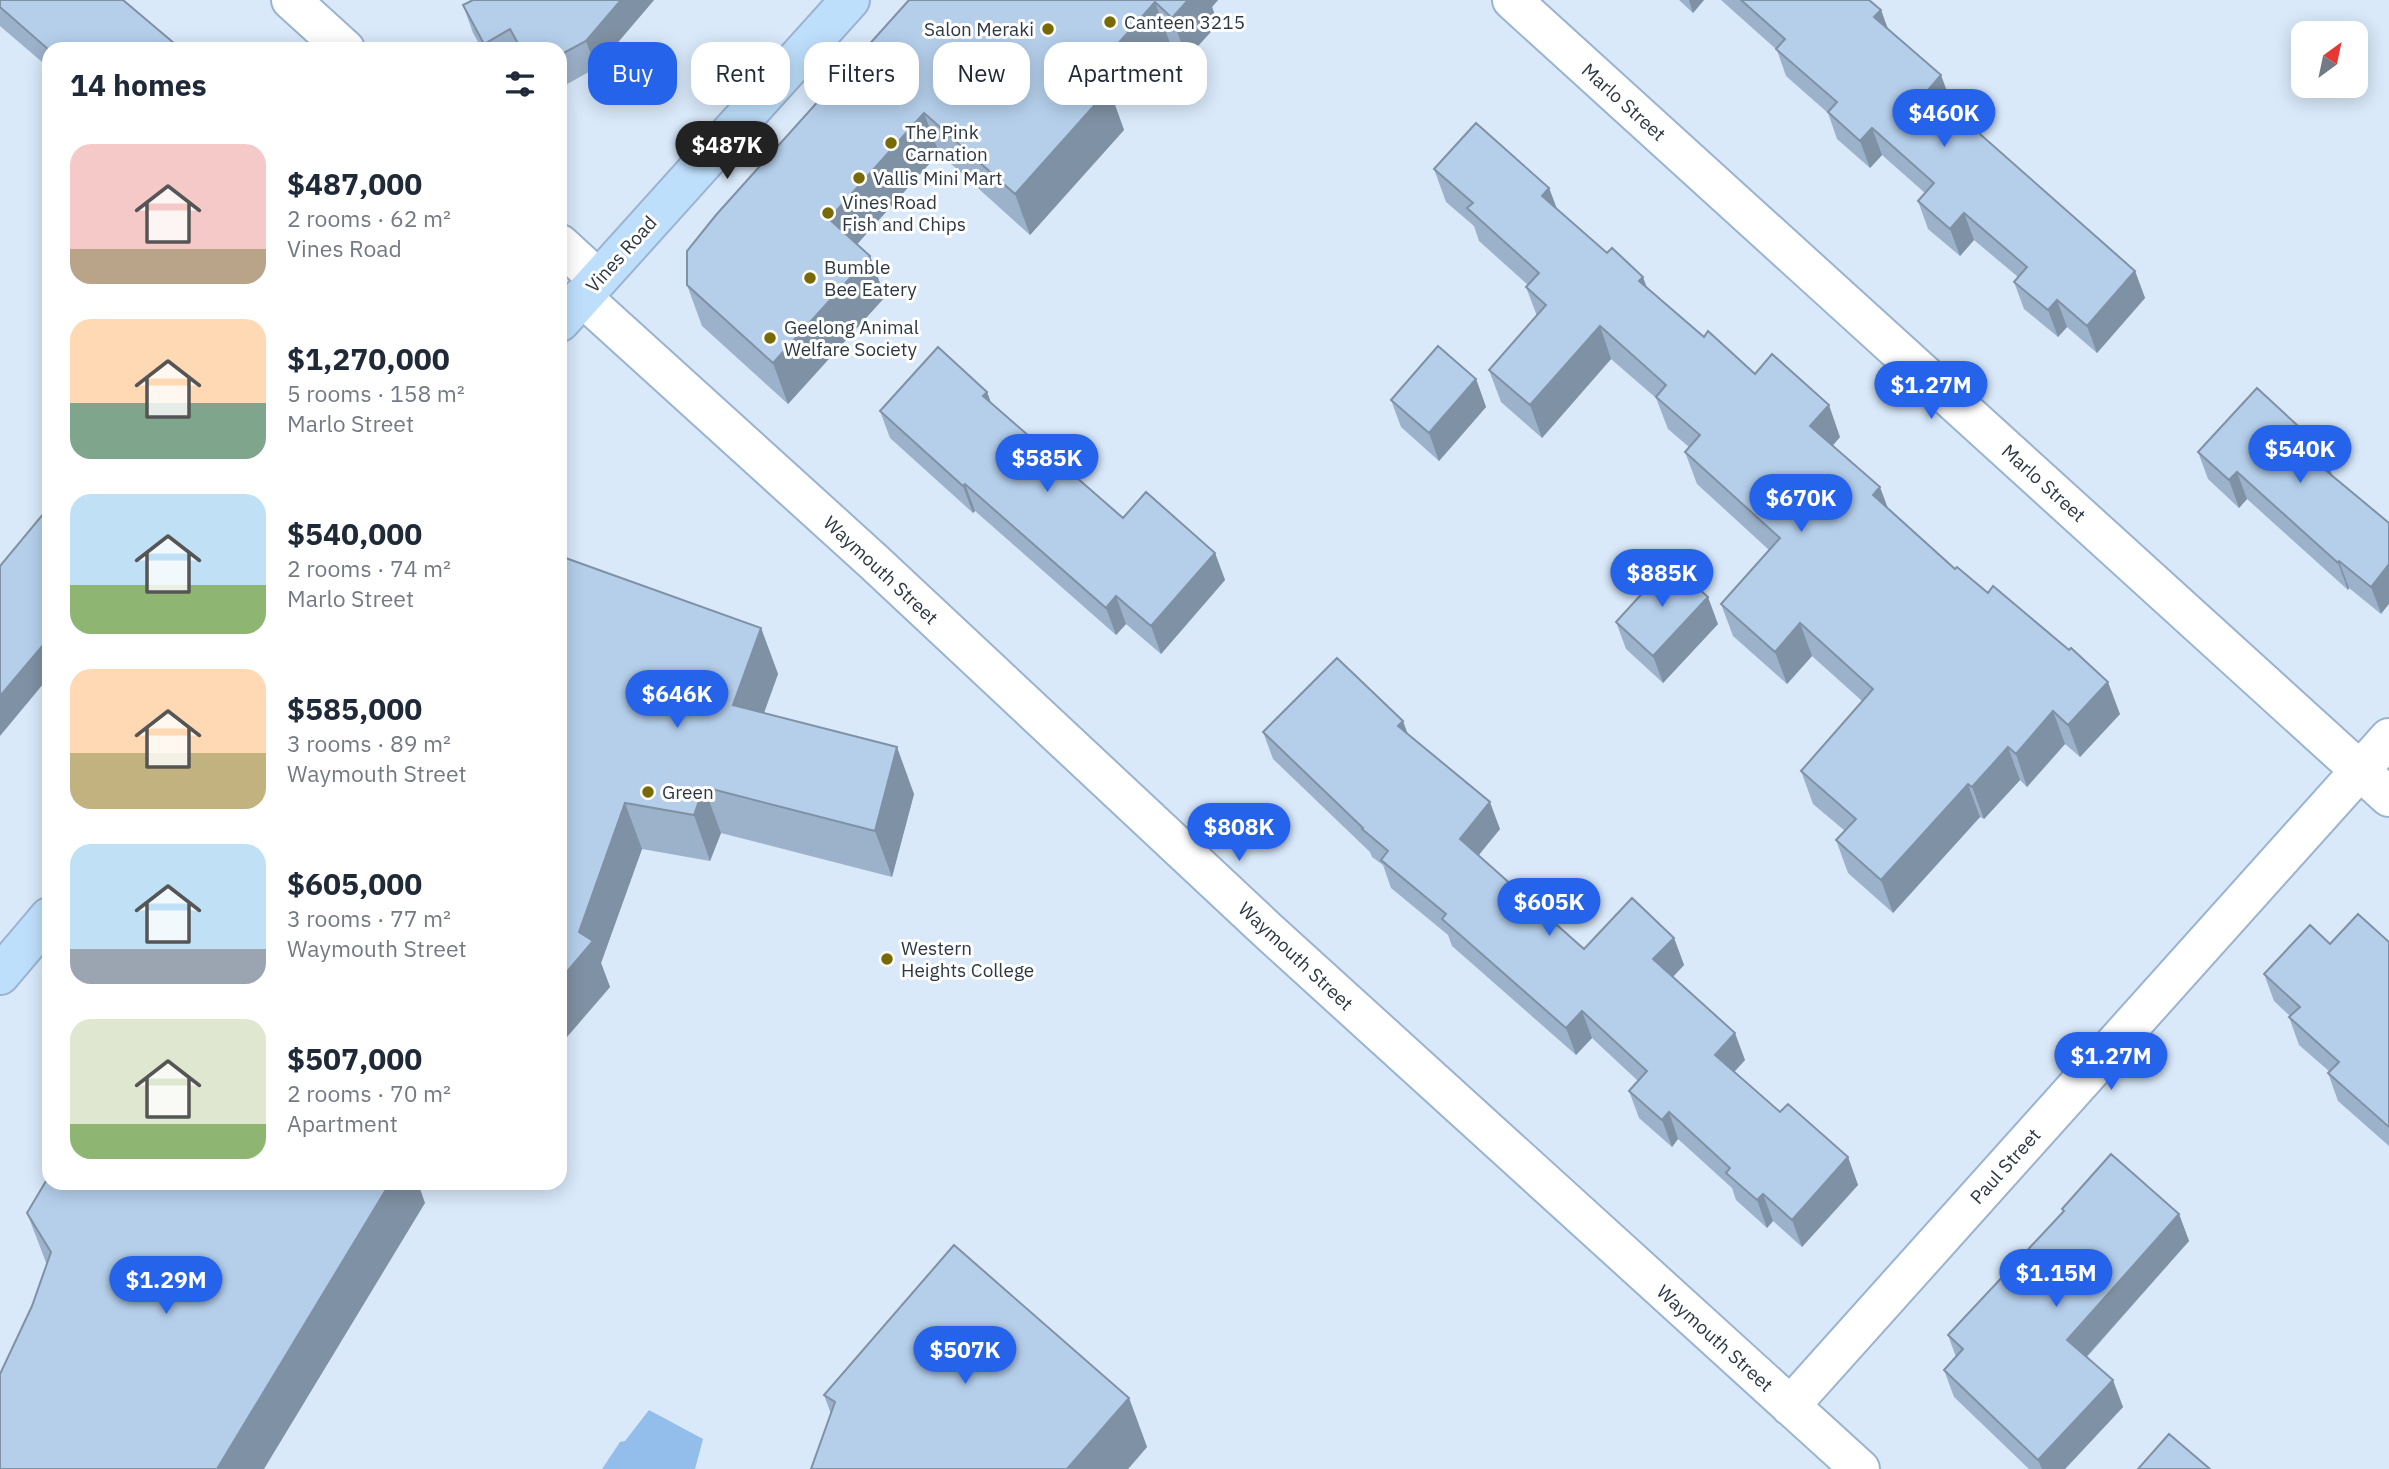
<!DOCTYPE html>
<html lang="en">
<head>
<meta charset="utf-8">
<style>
	body { margin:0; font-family:"IBM Plex Sans",sans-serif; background:#f6f6f7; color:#1f2937; height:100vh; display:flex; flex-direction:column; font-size:26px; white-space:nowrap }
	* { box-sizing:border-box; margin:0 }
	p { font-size:23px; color:#747a83 }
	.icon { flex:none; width:38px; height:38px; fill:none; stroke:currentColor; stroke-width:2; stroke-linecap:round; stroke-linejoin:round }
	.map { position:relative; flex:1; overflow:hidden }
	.sheet { position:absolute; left:42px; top:42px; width:525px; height:1148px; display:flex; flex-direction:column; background:#fff; border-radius:21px; box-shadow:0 4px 18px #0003 }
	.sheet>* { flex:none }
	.top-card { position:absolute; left:588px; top:42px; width:665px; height:63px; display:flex; gap:14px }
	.needle { width:46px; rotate:33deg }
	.tools { position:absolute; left:2291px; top:21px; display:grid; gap:14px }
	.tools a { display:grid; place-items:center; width:77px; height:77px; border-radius:14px; background:#fff; box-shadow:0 4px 18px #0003; font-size:35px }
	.price { position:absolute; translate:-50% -60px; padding:0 16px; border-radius:24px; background:#2563eb; color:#fff; font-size:23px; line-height:46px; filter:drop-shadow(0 2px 4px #0008) }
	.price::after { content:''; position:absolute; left:50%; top:42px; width:21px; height:16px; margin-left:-10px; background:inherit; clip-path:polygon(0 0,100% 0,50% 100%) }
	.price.current { background:#222; color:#fff }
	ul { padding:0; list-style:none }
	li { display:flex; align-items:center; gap:21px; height:175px; padding:0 28px }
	li span { display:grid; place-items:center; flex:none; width:196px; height:140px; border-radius:21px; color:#555 }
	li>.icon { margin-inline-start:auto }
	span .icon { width:84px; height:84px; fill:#fffc; stroke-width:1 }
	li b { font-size:30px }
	h2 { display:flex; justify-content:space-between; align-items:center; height:84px; padding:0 28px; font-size:30px }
	.chip { padding:0 24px; border-radius:21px; background:#fff; box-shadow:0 4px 18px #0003; font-size:24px; line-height:63px }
	.chip.current { background:#2563eb; color:#fff }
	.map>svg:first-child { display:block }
	.green { fill:#93bdea }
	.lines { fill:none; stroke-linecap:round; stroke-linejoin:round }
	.minor-casing { stroke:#9ab3cf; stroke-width:42 }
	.secondary-casing { stroke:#9ab3cf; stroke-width:42 }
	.minor { stroke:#fff; stroke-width:38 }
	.secondary { stroke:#bedffc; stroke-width:38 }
	.wall { fill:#9cb2ca }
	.shaded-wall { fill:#7f91a4 }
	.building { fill:#b5cfeb; stroke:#7f91a4; stroke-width:2 }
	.poi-dot { fill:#786b05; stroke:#fff; stroke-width:2.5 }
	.labels { text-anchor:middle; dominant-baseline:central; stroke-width:6; stroke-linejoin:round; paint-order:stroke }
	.poi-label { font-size:19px; fill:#2d3843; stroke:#fff; text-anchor:start }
	.street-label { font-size:19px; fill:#2d3843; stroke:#fff }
</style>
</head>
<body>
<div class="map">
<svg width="2389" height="1469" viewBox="0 0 2389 1469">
	<rect width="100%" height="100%" fill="#d9e9fa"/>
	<path class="green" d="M 649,1410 L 703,1439 L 695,1469 L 602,1469 L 620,1442 L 625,1441 Z"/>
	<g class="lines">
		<g class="minor-casing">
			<path id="minor" d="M 291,0 L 345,49
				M 1512,0 L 2389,797
				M 560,244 L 598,279
				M 582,297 L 874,562 L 1266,929 L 1860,1469
				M 1790,1406 L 2389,738"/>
		</g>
		<g class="secondary-casing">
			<path id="secondary" d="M 560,322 L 850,0
				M 0,975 L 49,917"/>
		</g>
		<use href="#minor" class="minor"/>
		<use href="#secondary" class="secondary"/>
	</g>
	<path class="wall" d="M 0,0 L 49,49 L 49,68 L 0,26 Z
		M 473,0 L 654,0 L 596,68 L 560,88 L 560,49 L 482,49 L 473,33 L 463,5 Z
		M 909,0 L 1218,0 L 1212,7 L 1218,24 L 1187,58 L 1170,43 L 1115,105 L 1124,130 L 1030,235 L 939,153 L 857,244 L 870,256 L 885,297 L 788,404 L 702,326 L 687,285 Z
		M 1679,0 L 1704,0 L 1693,13 Z
		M 1721,0 L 1869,0 L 1881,10 L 1887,28 L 1951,102 L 1948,106 L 2135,271 L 2145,298 L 2097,353 L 2067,327 L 2058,337 L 2024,309 L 2014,282 L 2018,277 L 1974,240 L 1960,256 L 1928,229 L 1918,201 L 1925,193 L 1882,155 L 1870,168 L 1837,139 L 1828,113 L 1786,76 L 1777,50 Z
		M 1434,169 L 1549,188 L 1557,209 L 1704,337 L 1840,437 L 1833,445 L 1889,509 L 1955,569 L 2120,714 L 2080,757 L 2065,744 L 2027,787 L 2020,780 L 1984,819 L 1980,817 L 1893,913 L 1848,873 L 1836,840 L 1845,831 L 1813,804 L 1801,771 L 1862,701 L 1812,656 L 1787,684 L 1733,636 L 1721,604 L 1769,550 L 1697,484 L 1685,452 L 1689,447 L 1668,429 L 1656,398 L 1611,359 L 1542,438 L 1501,402 L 1489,370 L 1537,316 L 1526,287 L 1528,285 L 1479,241 L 1474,226 L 1446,202 Z
		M 1476,379 L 1486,407 L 1439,461 L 1401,427 L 1391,400 Z
		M 987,392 L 991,403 L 1123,518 L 1215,553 L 1225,580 L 1161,654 L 1126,624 L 1116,635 L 975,511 L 973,513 L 890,438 L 880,411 Z
		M 2198,452 L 2332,475 L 2381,614 L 2349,588 L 2348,590 L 2247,499 L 2239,508 L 2208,479 Z
		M 560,556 L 761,628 L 778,674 L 764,713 L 914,794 L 892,877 L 721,833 L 710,861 L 642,849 L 601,963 L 610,987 L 560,1045 Z
		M 1616,622 L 1718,624 L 1663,683 L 1626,649 Z
		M 1403,721 L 1407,734 L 1500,829 L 1478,855 L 1584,949 L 1674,938 L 1684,965 L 1673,977 L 1745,1060 L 1734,1072 L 1780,1112 L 1848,1157 L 1858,1185 L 1802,1247 L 1773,1221 L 1767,1228 L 1736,1200 L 1732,1188 L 1678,1139 L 1672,1147 L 1639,1118 L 1629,1091 L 1638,1081 L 1592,1038 L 1576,1055 L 1452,946 L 1448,935 L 1391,888 L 1383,865 L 1372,857 L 1370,852 L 1273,759 L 1263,732 Z
		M 2389,942 L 2389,1146 L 2338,1101 L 2328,1073 L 2330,1072 L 2299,1045 L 2289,1017 L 2290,1016 L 2274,1001 L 2264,974 L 2330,944 Z
		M 425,1203 L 32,1306 L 47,1265 L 27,1213 Z
		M 2062,1209 L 2179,1214 L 2189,1241 L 2087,1357 L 2123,1407 L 2065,1469 L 2029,1469 L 1954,1397 L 1944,1370 L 1956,1357 L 1948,1335 L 2063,1212 Z
		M 824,1395 L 1129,1398 L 1147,1447 L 1128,1469 L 811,1469 L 831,1414 Z"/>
	<path class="shaded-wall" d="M 621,0 L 654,0 L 596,68 L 586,41 Z
		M 1188,0 L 1218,0 L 1212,7 L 1218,24 L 1187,58 L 1172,18 Z
		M 1689,0 L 1704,0 L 1693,13 Z
		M 1155,2 L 1170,43 L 1115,105 L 1124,130 L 1030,235 L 1015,194 L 1092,73 Z
		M 1881,10 L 1891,37 L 1874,17 Z
		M 1941,75 L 1951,102 L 1939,116 L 1929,89 Z
		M 924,113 L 939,153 L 843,260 L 829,219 Z
		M 1872,128 L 1882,155 L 1870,168 L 1860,141 Z
		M 1549,188 L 1561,220 L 1542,196 Z
		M 1964,213 L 1974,240 L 1960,256 L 1950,229 Z
		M 870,256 L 885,297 L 788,404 L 773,363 Z
		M 2135,271 L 2145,298 L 2097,353 L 2087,326 Z
		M 1643,277 L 1655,309 L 1639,281 Z
		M 2057,300 L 2067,327 L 2058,337 L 2048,310 Z
		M 1600,326 L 1611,359 L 1542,438 L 1530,405 Z
		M 1476,379 L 1486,407 L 1439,461 L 1429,433 Z
		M 987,392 L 997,419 L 983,396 Z
		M 1829,405 L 1840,437 L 1822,458 L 1810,426 Z
		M 2322,448 L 2332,475 L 2322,486 L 2312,459 Z
		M 2237,472 L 2247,499 L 2239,508 L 2229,480 Z
		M 965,484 L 975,511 L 973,513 L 963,486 Z
		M 1880,487 L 1892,519 L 1873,495 Z
		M 1215,553 L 1225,580 L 1161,654 L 1151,626 Z
		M 2339,561 L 2349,588 L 2348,590 L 2338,563 Z
		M 2389,564 L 2389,604 L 2381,614 L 2371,587 Z
		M 1116,596 L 1126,624 L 1116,635 L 1106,608 Z
		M 1708,597 L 1718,624 L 1663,683 L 1653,656 Z
		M 1800,623 L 1812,656 L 1787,684 L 1775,652 Z
		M 761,628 L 778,674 L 750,751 L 733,705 Z
		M 49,638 L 49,677 L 0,736 L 0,696 Z
		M 2108,682 L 2120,714 L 2080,757 L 2068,725 Z
		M 2053,711 L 2065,744 L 2027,787 L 2016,754 Z
		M 1403,721 L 1413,748 L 1398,726 Z
		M 897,747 L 914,794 L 892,877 L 875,831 Z
		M 2008,747 L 2020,780 L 1984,819 L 1972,787 Z
		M 1968,784 L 1980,817 L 1893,913 L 1881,880 Z
		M 704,787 L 721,833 L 710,861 L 694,815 Z
		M 1490,802 L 1500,829 L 1470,866 L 1460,839 Z
		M 625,803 L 642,849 L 601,963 L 610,987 L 560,1045 L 560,980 L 579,932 Z
		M 1674,938 L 1684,965 L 1663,987 L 1653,959 Z
		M 1582,1011 L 1592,1038 L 1576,1055 L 1566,1028 Z
		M 1735,1033 L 1745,1060 L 1725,1082 L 1715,1055 Z
		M 1669,1112 L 1678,1139 L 1672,1147 L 1662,1120 Z
		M 1848,1157 L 1858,1185 L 1802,1247 L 1792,1220 Z
		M 390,1183 L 418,1183 L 425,1203 L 264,1469 L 217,1469 Z
		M 1763,1194 L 1773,1221 L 1767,1228 L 1757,1200 Z
		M 2179,1214 L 2189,1241 L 2077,1367 L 2067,1340 Z
		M 2113,1380 L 2123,1407 L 2065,1469 L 2042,1469 L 2038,1460 Z
		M 1129,1398 L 1147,1447 L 1128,1469 L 1067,1469 Z"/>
	<path class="building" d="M 0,0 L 123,0 L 181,49 L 49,50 L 0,7 Z
		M 473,0 L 621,0 L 586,41 L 560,55 L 560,49 L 521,49 L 510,29 L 484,44 L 463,5 Z
		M 909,0 L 1188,0 L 1172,18 L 1155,2 L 1092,73 L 1109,89 L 1015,194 L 924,113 L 829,219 L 870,256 L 773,363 L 687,285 L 687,251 L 716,215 Z
		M 1741,0 L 1869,0 L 1881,10 L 1874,17 L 1941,75 L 1929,89 L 2135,271 L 2087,326 L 2057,300 L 2048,310 L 2014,282 L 2027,267 L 1964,213 L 1950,229 L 1918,201 L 1934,183 L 1872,128 L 1860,141 L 1828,112 L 1837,102 L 1776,49 L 1785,39 Z
		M 1476,123 L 1549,188 L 1542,196 L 1607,253 L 1612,248 L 1643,277 L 1639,281 L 1704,337 L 1708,331 L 1755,374 L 1772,354 L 1829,405 L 1810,426 L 1880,487 L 1873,495 L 1955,569 L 1957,567 L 1988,593 L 1993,586 L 2069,650 L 2071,648 L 2108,682 L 2068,725 L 2053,711 L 2016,754 L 2008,747 L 1972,787 L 1968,784 L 1881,880 L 1836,840 L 1856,819 L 1801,771 L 1873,689 L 1800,623 L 1775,652 L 1721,604 L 1780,538 L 1685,452 L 1700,435 L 1656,397 L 1666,385 L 1600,326 L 1530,405 L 1489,370 L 1546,305 L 1526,287 L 1539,273 L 1467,208 L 1473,203 L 1434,169 Z
		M 1438,346 L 1476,379 L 1429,433 L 1391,400 Z
		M 938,347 L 987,392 L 983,396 L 1123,518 L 1146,492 L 1215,553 L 1151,626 L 1116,596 L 1106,608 L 965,484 L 963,486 L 880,411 Z
		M 2257,388 L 2322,448 L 2312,459 L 2389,523 L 2389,564 L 2371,587 L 2339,561 L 2338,563 L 2237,472 L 2229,480 L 2198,452 Z
		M 49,507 L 49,638 L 0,696 L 0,566 Z
		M 560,556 L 761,628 L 733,705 L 897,747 L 875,831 L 704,787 L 694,815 L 625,803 L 579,932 L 593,941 L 560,980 Z
		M 1670,563 L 1708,597 L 1653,656 L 1616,622 Z
		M 1337,658 L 1403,721 L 1398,726 L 1490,802 L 1460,839 L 1584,949 L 1632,898 L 1674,938 L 1653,959 L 1735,1033 L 1715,1055 L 1780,1112 L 1788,1104 L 1848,1157 L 1792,1220 L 1763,1194 L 1757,1200 L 1726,1173 L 1730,1168 L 1669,1112 L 1662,1120 L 1629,1091 L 1647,1071 L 1582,1011 L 1566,1028 L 1442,919 L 1446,914 L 1381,860 L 1388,851 L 1362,829 L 1363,828 L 1263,732 Z
		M 2358,914 L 2389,942 L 2389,1127 L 2328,1073 L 2339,1062 L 2289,1017 L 2300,1007 L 2264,974 L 2310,925 L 2330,944 Z
		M 2111,1154 L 2179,1214 L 2067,1340 L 2113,1380 L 2038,1460 L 1944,1370 L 1963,1349 L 1948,1335 L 2064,1211 L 2062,1209 Z
		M 49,1176 L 49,1183 L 390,1183 L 217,1469 L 0,1469 L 0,1374 L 32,1306 L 51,1252 L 27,1213 Z
		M 954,1245 L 1129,1398 L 1067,1469 L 811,1469 L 835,1402 L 824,1395 Z
		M 2169,1434 L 2210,1469 L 2138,1469 Z"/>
	<g class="poi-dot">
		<circle cx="1110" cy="22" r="7"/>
		<circle cx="1048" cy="29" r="7"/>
		<circle cx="891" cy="143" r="7"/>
		<circle cx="859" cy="178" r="7"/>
		<circle cx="828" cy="213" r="7"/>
		<circle cx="810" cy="278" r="7"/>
		<circle cx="770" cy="338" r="7"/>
		<circle cx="648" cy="792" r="7"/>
		<circle cx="887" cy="959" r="7"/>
	</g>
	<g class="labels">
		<g class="poi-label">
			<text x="1124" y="22">Canteen 3215</text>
			<text x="1034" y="29" text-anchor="end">Salon Meraki</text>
			<text x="905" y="132">The Pink<tspan x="905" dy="22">Carnation</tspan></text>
			<text x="873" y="178">Vallis Mini Mart</text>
			<text x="842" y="202">Vines Road<tspan x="842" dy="22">Fish and Chips</tspan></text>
			<text x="824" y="267">Bumble<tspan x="824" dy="22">Bee Eatery</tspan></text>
			<text x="784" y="327">Geelong Animal<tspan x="784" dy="22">Welfare Society</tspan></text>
			<text x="662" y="792">Green</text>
			<text x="901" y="948">Western<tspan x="901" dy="22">Heights College</tspan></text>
		</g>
		<g class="street-label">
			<text transform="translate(1624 102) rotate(42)">Marlo Street</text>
			<text transform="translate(621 254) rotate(-48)">Vines Road</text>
			<text transform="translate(2044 483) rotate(42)">Marlo Street</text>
			<text transform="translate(881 570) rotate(43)">Waymouth Street</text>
			<text transform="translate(1296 956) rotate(43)">Waymouth Street</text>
			<text transform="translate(2005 1166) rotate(-48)">Paul Street</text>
			<text transform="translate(1715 1338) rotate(42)">Waymouth Street</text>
		</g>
	</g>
</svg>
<div class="tools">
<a><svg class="needle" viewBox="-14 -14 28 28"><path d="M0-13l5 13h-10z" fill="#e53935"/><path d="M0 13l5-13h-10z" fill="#747a83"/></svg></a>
</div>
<b class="price" style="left:1944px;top:149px">$460K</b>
<b class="price current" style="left:727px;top:181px">$487K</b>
<b class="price" style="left:1931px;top:421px">$1.27M</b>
<b class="price" style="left:2300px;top:485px">$540K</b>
<b class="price" style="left:1047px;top:494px">$585K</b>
<b class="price" style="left:1801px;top:534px">$670K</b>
<b class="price" style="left:1662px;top:609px">$885K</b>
<b class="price" style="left:677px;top:730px">$646K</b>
<b class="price" style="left:1239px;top:863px">$808K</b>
<b class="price" style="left:1549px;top:938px">$605K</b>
<b class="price" style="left:2111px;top:1092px">$1.27M</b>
<b class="price" style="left:2056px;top:1309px">$1.15M</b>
<b class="price" style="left:166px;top:1316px">$1.29M</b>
<b class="price" style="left:965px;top:1386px">$507K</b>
<div class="top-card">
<a class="chip current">Buy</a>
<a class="chip">Rent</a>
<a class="chip">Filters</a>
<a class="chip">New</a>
<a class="chip">Apartment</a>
</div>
<section class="sheet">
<h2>14 homes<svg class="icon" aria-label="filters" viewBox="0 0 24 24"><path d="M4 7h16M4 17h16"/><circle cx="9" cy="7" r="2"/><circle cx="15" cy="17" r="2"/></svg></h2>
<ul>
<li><span style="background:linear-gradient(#f6c9c9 75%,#b9a48a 0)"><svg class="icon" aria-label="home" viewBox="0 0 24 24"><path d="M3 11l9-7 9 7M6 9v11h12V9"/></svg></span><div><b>$487,000</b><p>2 rooms · 62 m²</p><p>Vines Road</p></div></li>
<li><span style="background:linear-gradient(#ffd9b3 60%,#7fa58c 0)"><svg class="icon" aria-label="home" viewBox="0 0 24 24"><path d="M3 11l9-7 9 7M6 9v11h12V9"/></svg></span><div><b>$1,270,000</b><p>5 rooms · 158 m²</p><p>Marlo Street</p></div></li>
<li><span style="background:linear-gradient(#bfe0f5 65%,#8fb573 0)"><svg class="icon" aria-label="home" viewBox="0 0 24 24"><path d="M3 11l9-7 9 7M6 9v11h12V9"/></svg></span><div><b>$540,000</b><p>2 rooms · 74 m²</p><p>Marlo Street</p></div></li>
<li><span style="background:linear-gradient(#ffd9b3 60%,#c2b280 0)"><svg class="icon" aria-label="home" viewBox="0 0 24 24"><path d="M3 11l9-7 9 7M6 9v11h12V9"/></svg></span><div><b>$585,000</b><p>3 rooms · 89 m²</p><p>Waymouth Street</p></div></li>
<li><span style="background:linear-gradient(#bfe0f5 75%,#9aa5b1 0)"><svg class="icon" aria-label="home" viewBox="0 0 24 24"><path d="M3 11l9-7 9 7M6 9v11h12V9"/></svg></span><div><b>$605,000</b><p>3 rooms · 77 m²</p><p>Waymouth Street</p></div></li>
<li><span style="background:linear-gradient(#dfe7d0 75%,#8fb573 0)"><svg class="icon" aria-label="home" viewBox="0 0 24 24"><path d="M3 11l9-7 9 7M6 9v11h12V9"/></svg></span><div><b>$507,000</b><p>2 rooms · 70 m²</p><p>Apartment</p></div></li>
</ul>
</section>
</div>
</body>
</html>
